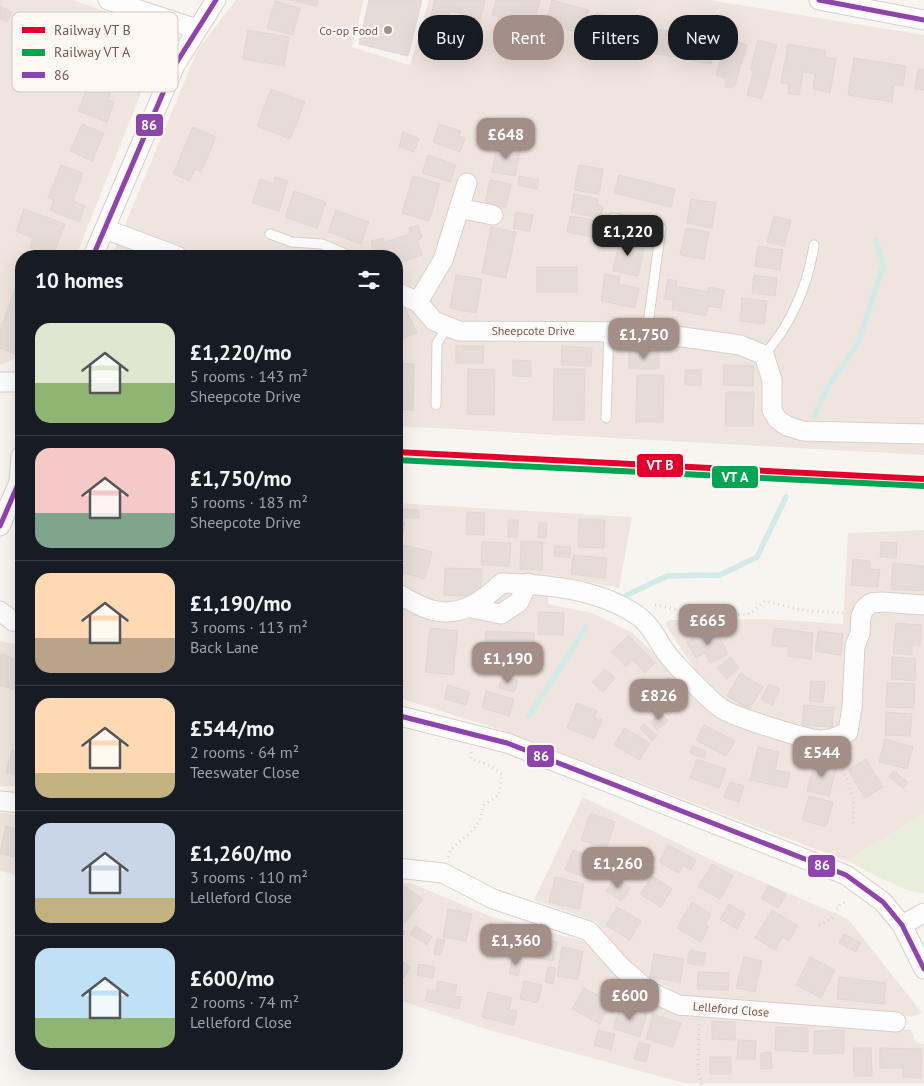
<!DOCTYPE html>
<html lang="en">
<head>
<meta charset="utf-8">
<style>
	body { margin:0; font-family:"PT Sans",sans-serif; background:#20242c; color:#f1f3f6; height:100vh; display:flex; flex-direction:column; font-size:19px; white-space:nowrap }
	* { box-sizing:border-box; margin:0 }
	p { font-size:16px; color:#9ea1a6 }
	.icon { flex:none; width:28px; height:28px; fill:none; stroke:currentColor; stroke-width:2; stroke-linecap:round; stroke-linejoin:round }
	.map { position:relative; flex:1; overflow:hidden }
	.panel { position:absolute; left:15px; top:250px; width:388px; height:820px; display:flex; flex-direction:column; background:#171b24; border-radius:20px; box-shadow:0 5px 20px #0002 }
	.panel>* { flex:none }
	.banner { position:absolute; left:418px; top:15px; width:431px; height:45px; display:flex; gap:10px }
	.price { position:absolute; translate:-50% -42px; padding:0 11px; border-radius:10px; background:#a48e88; color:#fff; font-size:16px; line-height:32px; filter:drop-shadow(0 1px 2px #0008) }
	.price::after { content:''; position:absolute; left:50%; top:30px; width:15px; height:11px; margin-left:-8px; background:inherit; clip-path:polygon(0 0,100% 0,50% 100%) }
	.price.on { background:#222; color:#fff }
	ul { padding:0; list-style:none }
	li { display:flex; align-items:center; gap:15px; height:125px; padding:0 20px }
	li+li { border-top:1px solid #363941 }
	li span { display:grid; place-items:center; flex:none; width:140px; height:100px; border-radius:15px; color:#555 }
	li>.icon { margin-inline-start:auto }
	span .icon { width:60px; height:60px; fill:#fffc; stroke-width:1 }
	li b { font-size:21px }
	h2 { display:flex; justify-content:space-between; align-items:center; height:60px; padding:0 20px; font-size:21px }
	.tag { padding:0 18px; border-radius:20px; background:#171b24; box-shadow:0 5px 20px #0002; font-size:18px; line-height:45px }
	.tag.on { background:#a48e88; color:#fff }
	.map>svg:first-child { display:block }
	.residential { fill:#f0e5de }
	.green { fill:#e9eedc }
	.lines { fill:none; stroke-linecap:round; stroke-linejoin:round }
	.stream { stroke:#d2eae8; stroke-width:5.5 }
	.building { fill:#e5dcd7; stroke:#e1d6d2 }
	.service-casing { stroke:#d7cfcc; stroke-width:11 }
	.minor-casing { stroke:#d7cfcc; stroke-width:21 }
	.path { stroke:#dad2d0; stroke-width:3; stroke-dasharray:1 4; stroke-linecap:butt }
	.service { stroke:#fefdfd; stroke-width:9 }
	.minor { stroke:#fefdfd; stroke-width:19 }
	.bus-1-casing { stroke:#fef8f3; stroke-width:9 }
	.bus-1 { stroke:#8e44ad; stroke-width:5 }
	.rail-1-casing { stroke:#fef8f3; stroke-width:10 }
	.rail-2-casing { stroke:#fef8f3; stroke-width:10 }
	.rail-1 { stroke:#e4002b; stroke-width:6 }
	.rail-2 { stroke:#00a651; stroke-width:6 }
	.poi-dot { fill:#a48e88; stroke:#fef8f3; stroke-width:2 }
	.labels { text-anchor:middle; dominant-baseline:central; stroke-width:4.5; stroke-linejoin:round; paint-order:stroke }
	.poi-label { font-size:12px; fill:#765750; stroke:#fef8f3; text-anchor:end }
	.street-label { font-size:12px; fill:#765750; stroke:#fef8f3 }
	.key { fill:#fef8f3; stroke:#d5c8c2; stroke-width:1 }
	.key-label { font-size:14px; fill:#765750 }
	.line-badge { stroke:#fef8f3; stroke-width:2 }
	.badge-label { font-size:14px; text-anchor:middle; font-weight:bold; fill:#fff }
</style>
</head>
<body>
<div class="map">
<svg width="924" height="1086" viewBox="0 0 924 1086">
	<rect width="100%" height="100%" fill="#f8f4f0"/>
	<path class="residential" d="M 0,0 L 73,0 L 143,25 L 157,53 L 76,256 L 21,256 L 21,356 L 0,365 Z
		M 236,0 L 364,0 L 352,47 L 410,65 L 429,0 L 709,0 L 924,35 L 924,455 L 396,426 L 396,256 L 112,256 L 198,49 Z
		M 396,503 L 632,517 L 619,588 L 551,575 L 548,604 L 592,613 L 631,632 L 664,662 L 687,696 L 702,681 L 665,624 L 669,620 L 768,619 L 843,624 L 848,533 L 924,530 L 924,813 L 847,861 L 501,730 L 396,697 Z
		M 0,641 L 21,645 L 21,786 L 0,786 Z
		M 583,797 L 712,860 L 848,919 L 922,1013 L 911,1017 L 887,1011 L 684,996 L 651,978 L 621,954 L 597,922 L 534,900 Z
		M 0,813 L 21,815 L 21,876 L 0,871 Z
		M 396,882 L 413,884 L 492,917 L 583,941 L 618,976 L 687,1012 L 911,1030 L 916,1042 L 924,1044 L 924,1083 L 684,1083 L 489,1030 L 396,999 Z"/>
	<path class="green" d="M 924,813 L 924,893 C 909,895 864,869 847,861 Z"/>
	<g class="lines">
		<path class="stream" d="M 814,417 L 827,388 L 858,343 L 883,266 L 876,240
			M 627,595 L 667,576 L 720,575 L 757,557 L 786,497
			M 529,716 L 586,627"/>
	</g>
	<path class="building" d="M 290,0 L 318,0 L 317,6 Z
		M 369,0 L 422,0 L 408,56 L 359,44 Z
		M 435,0 L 485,0 L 477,31 L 463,27 L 466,15 L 450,11 L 446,27 L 429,23 Z
		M 496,0 L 540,0 L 533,26 L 492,15 Z
		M 552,0 L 589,10 L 583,34 L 560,27 L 557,40 L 542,36 Z
		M 275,1 L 300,8 L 293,35 L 267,28 Z
		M 0,6 L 12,12 L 7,22 L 0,19 Z
		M 596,13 L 649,26 L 643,48 L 608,40 L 604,56 L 586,51 Z
		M 654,28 L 716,40 L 711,64 L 649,52 Z
		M 248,30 L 289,37 L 284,66 L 243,59 Z
		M 727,38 L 747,45 L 735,85 L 730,88 L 725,87 L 725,78 L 716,75 Z
		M 758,40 L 777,45 L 762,99 L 747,95 L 754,71 L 750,70 Z
		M 788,44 L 826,51 L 825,57 L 836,59 L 830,93 L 813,89 L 815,74 L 803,72 L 799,95 L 788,93 L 789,84 L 781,83 Z
		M 91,58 L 120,70 L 108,99 L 114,102 L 107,122 L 78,111 L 91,78 L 84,75 Z
		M 854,58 L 906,66 L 903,86 L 894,85 L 892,102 L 848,95 Z
		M 918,69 L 924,70 L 924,90 L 915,89 Z
		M 271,89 L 305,102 L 290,139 L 257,126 Z
		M 82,124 L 104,133 L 92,161 L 70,151 Z
		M 439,124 L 461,131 L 459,136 L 465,138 L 460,152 L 433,142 Z
		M 193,127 L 216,137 L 201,172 L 195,169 L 190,181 L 173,174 Z
		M 403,132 L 419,138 L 414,152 L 399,147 Z
		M 497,143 L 521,148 L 515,176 L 492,172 Z
		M 428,155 L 456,165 L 450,182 L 422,173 Z
		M 61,165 L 83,173 L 73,201 L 85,206 L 79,222 L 50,210 L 54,200 L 48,198 Z
		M 579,165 L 603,169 L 599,194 L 574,190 Z
		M 619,175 L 675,189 L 671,207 L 614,193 Z
		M 413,176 L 440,184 L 429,221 L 402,213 Z
		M 519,176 L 539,180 L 537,189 L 518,185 Z
		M 275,177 L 288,181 L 279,211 L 252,203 L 260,179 L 273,184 Z
		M 490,180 L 511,184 L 506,208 L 485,204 Z
		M 294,191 L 326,202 L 317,228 L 285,217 Z
		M 574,194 L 598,199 L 597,204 L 603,206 L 600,218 L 571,212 Z
		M 691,199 L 716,203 L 712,228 L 687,223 Z
		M 24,209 L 65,224 L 53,256 L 30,248 L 33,238 L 16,231 Z
		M 336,210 L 369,222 L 361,244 L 328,232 Z
		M 516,212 L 533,215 L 530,231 L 513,228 Z
		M 570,216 L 594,220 L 593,225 L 599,226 L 597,238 L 567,232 Z
		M 774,216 L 791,220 L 784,246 L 767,242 Z
		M 418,225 L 422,238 L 417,240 L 422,255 L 396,264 L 396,256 L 385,254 L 375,256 L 371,241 L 383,238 L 385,242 L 410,234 L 409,228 Z
		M 491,227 L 516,232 L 506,278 L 482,273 Z
		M 686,228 L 709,232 L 704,259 L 680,255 Z
		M 620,237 L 636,240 L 634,247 L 644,249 L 638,276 L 613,271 Z
		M 758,246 L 783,250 L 780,270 L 755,266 Z
		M 537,267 L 577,267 L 577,292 L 537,292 Z
		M 21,273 L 21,337 L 15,354 L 0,348 L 0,324 L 2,325 Z
		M 605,274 L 620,277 L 618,284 L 639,288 L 635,308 L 601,301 Z
		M 456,275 L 482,279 L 476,313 L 450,308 Z
		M 754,275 L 777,278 L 775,296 L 752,293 Z
		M 668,279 L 677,281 L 676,286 L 708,292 L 709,287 L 724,290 L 721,308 L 708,306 L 706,316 L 672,309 L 673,300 L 664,299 Z
		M 742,298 L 767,301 L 764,324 L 740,321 Z
		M 405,308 L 417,332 L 396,342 L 396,312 Z
		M 456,346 L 484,346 L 483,363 L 456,363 Z
		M 562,346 L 592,348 L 591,366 L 561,365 Z
		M 629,351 L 659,351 L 659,369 L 629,369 Z
		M 513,360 L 531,361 L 531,377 L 513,376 Z
		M 396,363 L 414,364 L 413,410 L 396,409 Z
		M 724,365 L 754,366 L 753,386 L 723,385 Z
		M 468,369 L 495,370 L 494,415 L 467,414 Z
		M 554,369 L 585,369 L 584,420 L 553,420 Z
		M 685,370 L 701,370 L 701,385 L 685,385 Z
		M 637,375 L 664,375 L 663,422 L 636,422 Z
		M 726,392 L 754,392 L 753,426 L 725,426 Z
		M 402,509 L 419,510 L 419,518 L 402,517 Z
		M 467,512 L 485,513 L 484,535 L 466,534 Z
		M 579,519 L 605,520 L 604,548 L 578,547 Z
		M 396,520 L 405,522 L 402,537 L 396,536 Z
		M 509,520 L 518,520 L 517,537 L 508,537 Z
		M 539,523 L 547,523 L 546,538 L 538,537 Z
		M 521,541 L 543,542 L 542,570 L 520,569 Z
		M 482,542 L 511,543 L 509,566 L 481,565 Z
		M 881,542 L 897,543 L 896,558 L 880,557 Z
		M 404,545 L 432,552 L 425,579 L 397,571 Z
		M 555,546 L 571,547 L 570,558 L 554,556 Z
		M 573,555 L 607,558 L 605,578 L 571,574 Z
		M 853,559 L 870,561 L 870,569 L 880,570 L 878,587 L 851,585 Z
		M 893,563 L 924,566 L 924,591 L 891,589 Z
		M 445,568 L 482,569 L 480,597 L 444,595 Z
		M 539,612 L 564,613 L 563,635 L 538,634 Z
		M 896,623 L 922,625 L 920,646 L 912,645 L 912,655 L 893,653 Z
		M 714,627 L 728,654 L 710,663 L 705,653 L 696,658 L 687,642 Z
		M 430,628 L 458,631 L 453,675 L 425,672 Z
		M 774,628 L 813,633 L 811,659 L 788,656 L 789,647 L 772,645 Z
		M 486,631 L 534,633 L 533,662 L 510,661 L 510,655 L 485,654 Z
		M 818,631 L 843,634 L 841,655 L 815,651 Z
		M 629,636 L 655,663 L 645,673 L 633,660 L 626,667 L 611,652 Z
		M 396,641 L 401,643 L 397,658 L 396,657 Z
		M 1,654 L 21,661 L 21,692 L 0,685 Z
		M 730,657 L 739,668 L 727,679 L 717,668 Z
		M 892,657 L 916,659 L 915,681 L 891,679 Z
		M 606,669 L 615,678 L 603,692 L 592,682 Z
		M 740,673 L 763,687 L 749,709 L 727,696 Z
		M 503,676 L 518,681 L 514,692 L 499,688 Z
		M 669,677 L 686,701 L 668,715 L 650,691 Z
		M 811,681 L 825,682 L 823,702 L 809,701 Z
		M 887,683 L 915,684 L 914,708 L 886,707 Z
		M 769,684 L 780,689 L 772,705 L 761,699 Z
		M 448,685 L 470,692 L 466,705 L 444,699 Z
		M 486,691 L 514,699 L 509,716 L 482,708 Z
		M 577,703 L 597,711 L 594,717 L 602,720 L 594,739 L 567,728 Z
		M 804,705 L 834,708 L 832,727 L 802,725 Z
		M 886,712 L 912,714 L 910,736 L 885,735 Z
		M 661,713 L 668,721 L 657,730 L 651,722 Z
		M 644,724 L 657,736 L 652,741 L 640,728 Z
		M 704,725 L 735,741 L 726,756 L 696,740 Z
		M 624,728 L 650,743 L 640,760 L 614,745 Z
		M 885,739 L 913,747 L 907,769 L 879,762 Z
		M 692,746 L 706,751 L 704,758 L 690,753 Z
		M 758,747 L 779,752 L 775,770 L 790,773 L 787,788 L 750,780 Z
		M 12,750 L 21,753 L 21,776 L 6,772 Z
		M 697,759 L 726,769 L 719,788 L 690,778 Z
		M 866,759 L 883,787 L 865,798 L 848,770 Z
		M 815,761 L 837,766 L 829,796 L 807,791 Z
		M 894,771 L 908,782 L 903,788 L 889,777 Z
		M 730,782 L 744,786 L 739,802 L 724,797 Z
		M 809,796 L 833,802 L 826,827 L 802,820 Z
		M 590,813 L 615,822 L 606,849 L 581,840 Z
		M 6,826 L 21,831 L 21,843 L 17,858 L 0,853 Z
		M 668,845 L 696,860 L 691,870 L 683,865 L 679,873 L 659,862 Z
		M 619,848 L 634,853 L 627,872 L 612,866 Z
		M 573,850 L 597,859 L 589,879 L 565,870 Z
		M 644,851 L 656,858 L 649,871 L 637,864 Z
		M 712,864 L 733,876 L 720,899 L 698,887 Z
		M 652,876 L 672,889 L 661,907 L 640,894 Z
		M 555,877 L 584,884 L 579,909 L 549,902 Z
		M 615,877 L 630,888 L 622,901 L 606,891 Z
		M 403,885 L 423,899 L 405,923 L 396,916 L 398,900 L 396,894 Z
		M 769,885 L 786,895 L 778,908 L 761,898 Z
		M 692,902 L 711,914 L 705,925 L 709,927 L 701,942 L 677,928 Z
		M 729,904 L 745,914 L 737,929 L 720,919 Z
		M 617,907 L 641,921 L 630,940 L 606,925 Z
		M 448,909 L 472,914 L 466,941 L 443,937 Z
		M 772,910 L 798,926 L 789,941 L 782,937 L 775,950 L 755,938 Z
		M 490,923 L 508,927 L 507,932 L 521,934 L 517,952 L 486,946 Z
		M 396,926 L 405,932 L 396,944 Z
		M 415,926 L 432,937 L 427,945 L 410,934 Z
		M 844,934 L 861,943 L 856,952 L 839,943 Z
		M 526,936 L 557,942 L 553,961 L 522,955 Z
		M 437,939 L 445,940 L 441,955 L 434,954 Z
		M 562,947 L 583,951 L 578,979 L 557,976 Z
		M 690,950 L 706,953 L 703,966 L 687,963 Z
		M 654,954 L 684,959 L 680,982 L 650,977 Z
		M 396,957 L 411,967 L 400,983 L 396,981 Z
		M 513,957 L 522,959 L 518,976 L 509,973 Z
		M 744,957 L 762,961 L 755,992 L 736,988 Z
		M 810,957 L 835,970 L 821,998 L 796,985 Z
		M 419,964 L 435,967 L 433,978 L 417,975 Z
		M 548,967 L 556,968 L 553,984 L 545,982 Z
		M 698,972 L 729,973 L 728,990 L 697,989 Z
		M 839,977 L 886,983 L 884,1004 L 837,999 Z
		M 438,981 L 457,985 L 454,996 L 461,997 L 459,1009 L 425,1001 L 428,990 L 436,991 Z
		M 524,981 L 542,985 L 538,1003 L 520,999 Z
		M 584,988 L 611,1002 L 600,1024 L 572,1009 Z
		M 488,992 L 512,998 L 509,1010 L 517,1011 L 514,1025 L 482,1017 Z
		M 621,1005 L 647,1013 L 640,1037 L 613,1028 Z
		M 653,1014 L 681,1023 L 673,1047 L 646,1039 Z
		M 712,1021 L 735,1022 L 735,1040 L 712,1039 Z
		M 776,1027 L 808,1028 L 808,1052 L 775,1050 Z
		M 598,1030 L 615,1034 L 611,1050 L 594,1045 Z
		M 844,1030 L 844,1053 L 814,1054 L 814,1031 Z
		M 738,1040 L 756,1041 L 755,1059 L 737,1059 Z
		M 639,1042 L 650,1045 L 646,1062 L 634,1059 Z
		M 853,1048 L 871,1048 L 872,1076 L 854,1076 Z
		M 880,1048 L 922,1049 L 921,1078 L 903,1077 L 903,1068 L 880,1068 Z
		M 771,1052 L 772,1068 L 761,1069 L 761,1053 Z
		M 710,1057 L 731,1057 L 731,1074 L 710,1074 Z"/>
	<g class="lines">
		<g class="service-casing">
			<path id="service" d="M 613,218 L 661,228 L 647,332
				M 270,234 L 292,242 L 322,244 L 350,256
				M 764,355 C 791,325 808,285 814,245
				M 436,405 L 437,343 L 448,326
				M 606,418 L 609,330"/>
		</g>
		<g class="minor-casing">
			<path id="minor" d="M 108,0 L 197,29
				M 819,0 L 924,20
				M 459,208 L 493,215
				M 105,229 L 177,256
				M 93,256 L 175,65 L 216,0
				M 396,292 L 418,302 L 434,321 L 459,331 L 647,332 L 740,345 L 764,355 L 772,380 L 772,410 L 777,419 L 787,426 L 803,431 L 924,434
				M 418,302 L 443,260 L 467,183
				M 0,382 L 21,382
				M 0,526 L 19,482 L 21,456
				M 396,593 C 408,599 420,607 432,610 C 461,618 483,600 502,583 C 548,584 598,589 637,615 C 654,627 659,646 672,660 C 686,675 705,697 721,708 C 731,716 805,739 819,740 C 829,741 839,736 848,732 L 852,707 L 855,646 L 860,633 L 861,616 L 864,609 L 871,603 L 882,602 L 924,605
				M 471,608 L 501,614 L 519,602 L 528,583
				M 0,611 L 13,621 L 21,623
				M 396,715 L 507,743 L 846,875 L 883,902 L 902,925 L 924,969
				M 0,801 L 21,803
				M 396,868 L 443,873 L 493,899 L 589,931 L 621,967 L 649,991 L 679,1005 L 896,1022
				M 902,925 L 924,913"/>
		</g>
		<path class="path" d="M 655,605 L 684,611 L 713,609 L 733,615 L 750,614 L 765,601 L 802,610 L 843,613
			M 838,755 L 854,800 L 853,824
			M 448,857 L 451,849 L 470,833 L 479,822 L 484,805 L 499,795 L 502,774 L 491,766 L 471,759 L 471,752
			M 819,925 L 832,919 L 840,904 L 847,901
			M 699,1024 L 698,1071 L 702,1086"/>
		<use href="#service" class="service"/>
		<use href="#minor" class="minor"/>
		<g class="bus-1-casing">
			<path id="bus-1" d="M 819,0 L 924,20
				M 93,256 L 175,65 L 216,0
				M 0,526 L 19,482 L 21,456
				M 396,715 L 507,743 L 846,875 L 883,902 L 902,925 L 924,969"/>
		</g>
		<use href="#bus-1" class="bus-1"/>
		<g class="rail-1-casing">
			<path id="rail-1" d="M 396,452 L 924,479"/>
		</g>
		<g class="rail-2-casing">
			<path id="rail-2" d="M 396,460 L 924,486"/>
		</g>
		<use href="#rail-1" class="rail-1"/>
		<use href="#rail-2" class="rail-2"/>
	</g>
	<circle class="poi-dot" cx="388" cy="30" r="5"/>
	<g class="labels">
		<g class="poi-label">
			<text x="378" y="30">Co-op Food</text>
		</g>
		<g class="street-label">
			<text x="533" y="330">Sheepcote Drive</text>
			<text transform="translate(731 1009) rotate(5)">Lelleford Close</text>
		</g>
	</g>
	<rect x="12" y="12" width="166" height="80" rx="8" class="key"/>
	<rect x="22" y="27" width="23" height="6" fill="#e4002b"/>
	<rect x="22" y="49" width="23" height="7" fill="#00a651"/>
	<rect x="22" y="72" width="23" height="6" fill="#8e44ad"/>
	<g class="key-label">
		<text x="54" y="35">Railway VT B</text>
		<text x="54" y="57">Railway VT A</text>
		<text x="54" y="80">86</text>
	</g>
	<g class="line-badge">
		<rect x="135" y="113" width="29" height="24" rx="5" fill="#8e44ad"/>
		<rect x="636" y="453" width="48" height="25" rx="5" fill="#e4002b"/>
		<rect x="711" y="465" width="48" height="24" rx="5" fill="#00a651"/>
		<rect x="526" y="744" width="29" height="24" rx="5" fill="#8e44ad"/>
		<rect x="807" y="854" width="29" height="24" rx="5" fill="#8e44ad"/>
	</g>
	<g class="badge-label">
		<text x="149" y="130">86</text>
		<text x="660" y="470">VT B</text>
		<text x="735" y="482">VT A</text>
		<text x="541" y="761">86</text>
		<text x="822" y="870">86</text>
	</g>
</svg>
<b class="price" style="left:506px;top:160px">£648</b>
<b class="price on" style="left:628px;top:257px">£1,220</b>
<b class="price" style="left:644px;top:360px">£1,750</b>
<b class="price" style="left:708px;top:646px">£665</b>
<b class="price" style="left:508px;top:684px">£1,190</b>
<b class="price" style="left:659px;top:721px">£826</b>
<b class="price" style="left:822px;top:778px">£544</b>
<b class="price" style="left:618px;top:889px">£1,260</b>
<b class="price" style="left:516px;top:966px">£1,360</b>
<b class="price" style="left:630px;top:1021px">£600</b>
<div class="banner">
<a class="tag">Buy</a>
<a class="tag on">Rent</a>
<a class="tag">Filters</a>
<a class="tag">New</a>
</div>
<section class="panel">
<h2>10 homes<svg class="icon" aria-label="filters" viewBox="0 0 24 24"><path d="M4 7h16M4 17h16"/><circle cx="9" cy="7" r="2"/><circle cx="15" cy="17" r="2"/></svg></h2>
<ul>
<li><span style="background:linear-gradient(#dfe7d0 60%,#8fb573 0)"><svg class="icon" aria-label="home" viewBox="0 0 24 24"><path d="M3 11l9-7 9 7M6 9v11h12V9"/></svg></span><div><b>£1,220/mo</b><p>5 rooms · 143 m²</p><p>Sheepcote Drive</p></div></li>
<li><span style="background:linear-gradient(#f6c9c9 65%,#7fa58c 0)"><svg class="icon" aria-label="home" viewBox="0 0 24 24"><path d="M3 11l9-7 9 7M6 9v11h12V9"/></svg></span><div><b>£1,750/mo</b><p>5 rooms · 183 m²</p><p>Sheepcote Drive</p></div></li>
<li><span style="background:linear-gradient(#ffd9b3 65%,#b9a48a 0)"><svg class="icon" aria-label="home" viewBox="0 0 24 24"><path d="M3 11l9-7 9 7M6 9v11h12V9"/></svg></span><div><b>£1,190/mo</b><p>3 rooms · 113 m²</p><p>Back Lane</p></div></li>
<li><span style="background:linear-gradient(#ffd9b3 75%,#c2b280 0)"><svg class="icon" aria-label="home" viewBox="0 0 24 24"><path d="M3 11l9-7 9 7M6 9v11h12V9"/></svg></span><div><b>£544/mo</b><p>2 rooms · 64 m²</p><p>Teeswater Close</p></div></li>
<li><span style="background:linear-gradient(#c9d6e8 75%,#c2b280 0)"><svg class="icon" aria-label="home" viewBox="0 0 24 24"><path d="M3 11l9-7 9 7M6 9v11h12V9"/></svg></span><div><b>£1,260/mo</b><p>3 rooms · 110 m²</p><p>Lelleford Close</p></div></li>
<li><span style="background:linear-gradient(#bfe0f5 70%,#8fb573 0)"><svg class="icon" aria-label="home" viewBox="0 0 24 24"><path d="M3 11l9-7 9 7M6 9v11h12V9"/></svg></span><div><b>£600/mo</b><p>2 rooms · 74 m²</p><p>Lelleford Close</p></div></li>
</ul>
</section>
</div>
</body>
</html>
